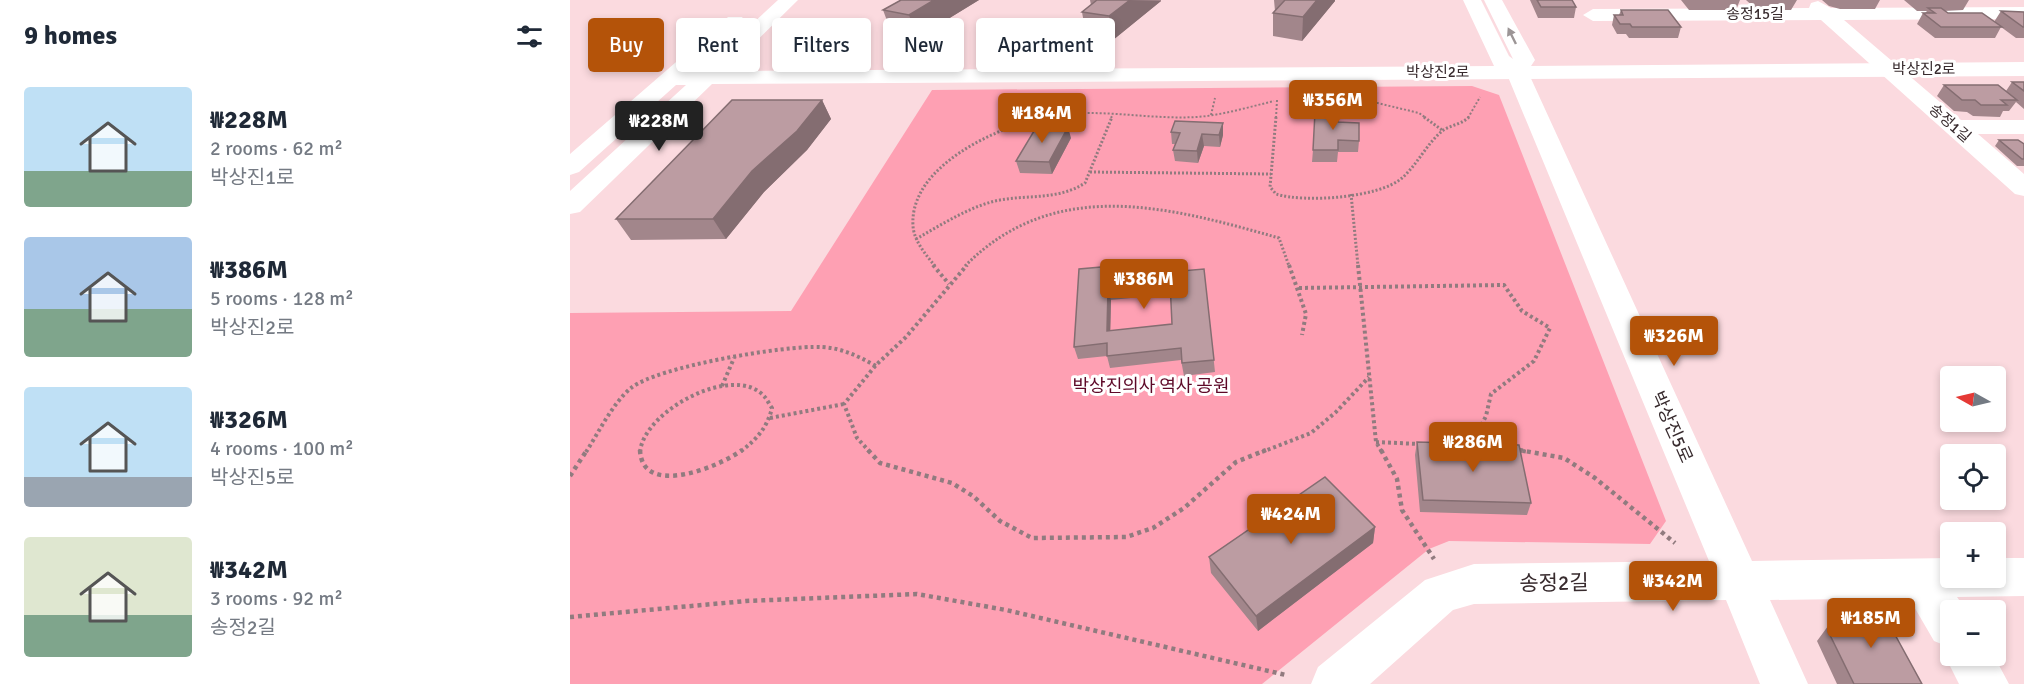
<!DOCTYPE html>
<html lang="en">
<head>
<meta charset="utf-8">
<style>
	body { margin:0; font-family:Signika,"Noto Sans KR",sans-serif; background:#f6f6f7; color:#1f2937; height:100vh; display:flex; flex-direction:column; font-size:22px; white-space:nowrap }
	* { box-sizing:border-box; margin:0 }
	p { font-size:20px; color:#747a83 }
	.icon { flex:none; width:33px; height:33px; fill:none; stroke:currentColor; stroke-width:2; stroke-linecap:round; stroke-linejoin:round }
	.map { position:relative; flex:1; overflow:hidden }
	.drawer { display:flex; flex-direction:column; background:#fff; width:570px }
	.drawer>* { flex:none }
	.top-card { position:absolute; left:18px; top:18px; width:570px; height:54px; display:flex; gap:12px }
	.needle { width:39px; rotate:278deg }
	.fabs { position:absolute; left:1370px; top:366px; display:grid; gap:12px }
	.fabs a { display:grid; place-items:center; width:66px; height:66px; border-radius:6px; background:#fff; box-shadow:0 3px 9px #0003; font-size:30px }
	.price { position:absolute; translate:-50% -51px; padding:0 14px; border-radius:6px; background:#b45309; color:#fff; font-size:20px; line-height:39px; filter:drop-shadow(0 2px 3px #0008) }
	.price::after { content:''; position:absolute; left:50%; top:36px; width:18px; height:14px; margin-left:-9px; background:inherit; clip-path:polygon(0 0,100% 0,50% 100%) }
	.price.on { background:#222; color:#fff }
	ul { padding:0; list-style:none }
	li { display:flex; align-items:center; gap:18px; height:150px; padding:0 24px }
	li span { display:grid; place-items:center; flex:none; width:168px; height:120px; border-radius:6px; color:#555 }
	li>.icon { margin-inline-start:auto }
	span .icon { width:72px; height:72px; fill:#fffc; stroke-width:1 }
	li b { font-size:26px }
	h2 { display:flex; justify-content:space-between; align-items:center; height:72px; padding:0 24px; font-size:26px }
	.chip { padding:0 21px; border-radius:6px; background:#fff; box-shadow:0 3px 9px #0003; font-size:21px; line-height:54px }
	.chip.on { background:#b45309; color:#fff }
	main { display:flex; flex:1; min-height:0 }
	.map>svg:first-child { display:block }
	.green { fill:#fea0b3 }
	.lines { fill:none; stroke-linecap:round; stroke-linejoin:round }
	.path-far3 { stroke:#917b7f; stroke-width:2; stroke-dasharray:2 2; stroke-linecap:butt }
	.path-far2 { stroke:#917b7f; stroke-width:3; stroke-dasharray:2 2; stroke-linecap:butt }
	.path-far1 { stroke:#917b7f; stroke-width:4; stroke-dasharray:3 3; stroke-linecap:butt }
	.path { stroke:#917b7f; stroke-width:4.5; stroke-dasharray:4 4; stroke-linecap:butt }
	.street { fill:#fff; fill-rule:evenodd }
	.secondary { fill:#fff; fill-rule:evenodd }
	.wall { fill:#a2868b; fill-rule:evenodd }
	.shaded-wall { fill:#846d71 }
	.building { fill:#bc9ca2; stroke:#846d71; stroke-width:1.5; fill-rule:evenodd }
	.oneway { fill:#9c9596 }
	.labels { text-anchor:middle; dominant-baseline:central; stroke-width:6; stroke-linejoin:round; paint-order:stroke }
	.far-street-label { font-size:15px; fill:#382b2e; stroke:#fff }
	.park-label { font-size:18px; fill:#5d0827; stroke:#fff }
	.street-label { font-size:18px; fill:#382b2e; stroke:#fff }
	.near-street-label { font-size:21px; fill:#382b2e; stroke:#fff }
</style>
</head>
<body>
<main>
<section class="drawer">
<h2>9 homes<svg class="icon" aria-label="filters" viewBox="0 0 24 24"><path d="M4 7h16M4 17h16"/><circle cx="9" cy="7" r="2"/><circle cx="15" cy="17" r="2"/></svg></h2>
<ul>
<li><span style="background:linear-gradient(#bfe0f5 70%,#7fa58c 0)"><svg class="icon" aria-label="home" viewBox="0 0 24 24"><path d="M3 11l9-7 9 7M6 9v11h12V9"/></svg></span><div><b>₩228M</b><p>2 rooms · 62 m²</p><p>박상진1로</p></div></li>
<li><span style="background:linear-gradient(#a9c7e8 60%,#7fa58c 0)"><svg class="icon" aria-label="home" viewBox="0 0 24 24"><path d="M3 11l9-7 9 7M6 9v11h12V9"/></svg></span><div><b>₩386M</b><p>5 rooms · 128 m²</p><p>박상진2로</p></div></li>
<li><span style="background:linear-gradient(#bfe0f5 75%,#9aa5b1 0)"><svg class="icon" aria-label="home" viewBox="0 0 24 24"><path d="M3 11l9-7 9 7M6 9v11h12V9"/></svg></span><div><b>₩326M</b><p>4 rooms · 100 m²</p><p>박상진5로</p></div></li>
<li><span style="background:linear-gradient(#dfe7d0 65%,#7fa58c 0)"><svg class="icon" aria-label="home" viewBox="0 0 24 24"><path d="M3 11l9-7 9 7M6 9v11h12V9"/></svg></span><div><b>₩342M</b><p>3 rooms · 92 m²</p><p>송정2길</p></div></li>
</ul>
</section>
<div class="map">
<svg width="1454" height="684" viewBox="0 0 1454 684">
	<rect width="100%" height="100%" fill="#fbdadf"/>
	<path class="green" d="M 902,86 L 929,95 L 1096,521 L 1080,544 L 879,541 L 859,549 L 692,684 L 0,684 L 0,313 L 221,311 L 362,90 Z"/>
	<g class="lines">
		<path class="path-far3" d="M 799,101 L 849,113 L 856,118
			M 641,115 L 645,98
			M 470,118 C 523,106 574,120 627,117 C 653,115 679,107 704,101
			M 541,118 L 543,114
			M 706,118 L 707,100
			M 898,118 L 910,97"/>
		<path class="path-far2" d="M 706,117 L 700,187 L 706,194 C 734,203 809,198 832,178 C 847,165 856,145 871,132 C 879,125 891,125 899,117
			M 854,117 L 872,130
			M 520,172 L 701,174
			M 781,194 L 788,266
			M 346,239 C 371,225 397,208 425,201 C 456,194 487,201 515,183 L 542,117
			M 365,266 C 356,255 344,241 343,226 C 339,166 428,126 477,117
			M 395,266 C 485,175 600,207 709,238 L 719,266"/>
		<path class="path-far1" d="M 363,265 L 379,284
			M 719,265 L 736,314 L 732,335
			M 788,265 L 806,442 L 812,452
			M 729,288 L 934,285 L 952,311 L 980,328 L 964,361 L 921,394 L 916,416 L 901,446
			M 152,386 L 164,358
			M 200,418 L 274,404
			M 806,442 L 849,444
			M 947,450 L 958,452
			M 16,452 C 29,432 42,404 61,388 C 86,367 215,345 251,347 C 272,348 288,356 306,366
			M 70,452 C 74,410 164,363 194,396 C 197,399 199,404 202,408 C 197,428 187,439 170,452
			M 300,452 L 287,438 L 274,404 L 306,365 L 336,337 L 397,265
			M 692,452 L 741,433 L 766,412 L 799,377"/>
		<path class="path" d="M 70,450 C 72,499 151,466 172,450
			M 298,450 L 310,463 L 382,483 L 403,496 L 430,521 L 462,538 L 556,537 L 583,528 L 614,508 L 666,462 L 696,450
			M 811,450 L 827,479 L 832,510 L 864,559
			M 949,450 L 994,458 L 1025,478 L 1105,543
			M 0,476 L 17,450
			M 0,617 L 176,601 L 347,594 L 436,610 L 716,675"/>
		<path class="street" d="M 1248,1 L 1261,8 L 1454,7 L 1454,19 L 1274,20 L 1391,120 L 1454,120 L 1454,134 L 1408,134 L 1454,174 L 1454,196 L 1445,194 L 1251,20 L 1023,21 L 1013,15 L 1023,9 L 1239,8 L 1241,3 Z
			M 947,65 L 955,67 L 958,72 L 1182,561 L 1380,558 L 1380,578 L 1425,578 L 1425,558 L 1454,558 L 1454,596 L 1387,597 L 1396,610 L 1380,610 L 1380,656 L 1424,656 L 1439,684 L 1389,684 L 1375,656 L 1379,647 L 1364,641 L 1339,598 L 1200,600 L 1238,684 L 1190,684 L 1156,600 L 904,604 L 883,610 L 800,684 L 741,684 L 748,667 L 855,580 L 904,564 L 1139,561 L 936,72 L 939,67 Z"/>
		<path class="secondary" d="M 208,0 L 228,0 L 156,71 L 924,66 L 893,0 L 911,0 L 939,56 L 943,59 L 914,0 L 932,0 L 965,60 L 961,66 L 1454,62 L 1454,76 L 142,84 L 10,212 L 0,214 L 0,191 L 116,85 L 106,85 L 9,172 L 0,175 L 0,154 L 158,17 L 172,17 L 175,21 L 121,71 L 131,71 Z"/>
	</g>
	<path class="wall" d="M 329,0 L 409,0 L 347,38 L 322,34 L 313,10 L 329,1 Z
		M 520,0 L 591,0 L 591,1 L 543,40 L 516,35 L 512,12 L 521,5 Z
		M 704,0 L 765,0 L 765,1 L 732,41 L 703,36 L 703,13 L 705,11 Z
		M 960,0 L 1002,0 L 1006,7 L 1004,18 L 968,18 Z
		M 1111,0 L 1170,0 L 1166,10 L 1119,10 Z
		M 1176,0 L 1227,0 L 1221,10 L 1187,10 Z
		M 1252,0 L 1310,0 L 1305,9 L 1270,9 L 1259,6 Z
		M 1334,0 L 1399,0 L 1393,10 L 1374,11 L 1378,13 L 1424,22 L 1431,11 L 1454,12 L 1454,38 L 1446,38 L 1431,27 L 1425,38 L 1365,38 L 1347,24 L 1353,13 L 1355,13 L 1357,11 L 1347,11 Z
		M 1051,10 L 1111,27 L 1108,38 L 1059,38 L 1056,34 L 1047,34 L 1042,25 L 1044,15 L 1049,15 Z
		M 1442,82 L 1454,82 L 1454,109 L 1446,102 L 1439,111 L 1433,111 L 1430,117 L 1403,116 L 1397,112 L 1384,111 L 1367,96 L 1374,85 L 1436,91 Z
		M 252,100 L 261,119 L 237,150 L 194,192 L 156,239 L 61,240 L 46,219 Z
		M 768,122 L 789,141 L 788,152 L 768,152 L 767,162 L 742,162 L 743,150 Z
		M 653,123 L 653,135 L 650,147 L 634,146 L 628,163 L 605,161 L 603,150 L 605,144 L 602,144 L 601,132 Z
		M 501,138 L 482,174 L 450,173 L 446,161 Z
		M 1429,140 L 1454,144 L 1454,166 L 1447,166 L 1425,146 Z
		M 509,269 L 601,272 L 634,269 L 645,372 L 614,376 L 611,360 L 540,368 L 537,356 L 508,359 L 504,347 ZM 601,294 L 602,324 L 540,331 L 541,300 Z
		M 847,442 L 961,503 L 957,515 L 850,512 L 845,455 Z
		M 805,527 L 803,543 L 688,631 L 641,573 L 639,557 Z
		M 1272,611 L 1352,684 L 1267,684 L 1247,641 L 1261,622 Z"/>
	<path class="shaded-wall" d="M 364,0 L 409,0 L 347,38 L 339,15 Z
		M 560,0 L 591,1 L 543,40 L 539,16 Z
		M 747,0 L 765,0 L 765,1 L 732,41 L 733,17 Z
		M 252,100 L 261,119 L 237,150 L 194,192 L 156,239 L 143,219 L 182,171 Z
		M 653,123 L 653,135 L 650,147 L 649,135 Z
		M 498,127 L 501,138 L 482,174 L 479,162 Z
		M 632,134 L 634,146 L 628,163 L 627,151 Z
		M 538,288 L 541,300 L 540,344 L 537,331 Z
		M 805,527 L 803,543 L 688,631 L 686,616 Z"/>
	<path class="building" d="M 331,0 L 364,0 L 339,15 L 313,10 Z
		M 527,0 L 560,0 L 539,16 L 512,12 Z
		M 715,0 L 747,0 L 733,17 L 703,13 Z
		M 967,0 L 1002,0 L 1006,7 L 971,7 Z
		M 1358,8 L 1371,8 L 1378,13 L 1412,13 L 1432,27 L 1371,27 L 1353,13 L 1365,13 Z
		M 1051,10 L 1098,10 L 1111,27 L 1062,27 L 1060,24 L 1050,24 L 1044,15 L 1053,15 Z
		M 1431,11 L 1454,12 L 1454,27 L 1453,27 Z
		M 1442,82 L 1454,82 L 1454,91 Z
		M 1374,85 L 1428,85 L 1447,100 L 1431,100 L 1437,105 L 1411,105 L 1405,100 L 1392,100 Z
		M 162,100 L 252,100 L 227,131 L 182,171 L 143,219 L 46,219 Z
		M 745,112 L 768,112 L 768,122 L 789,123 L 789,141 L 768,140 L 768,150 L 743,150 Z
		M 605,121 L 653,123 L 649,135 L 632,134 L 627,151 L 603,150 L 610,133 L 601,132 Z
		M 467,126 L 498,127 L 479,162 L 446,161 Z
		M 1429,140 L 1448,140 L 1454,144 L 1454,159 L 1452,159 Z
		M 599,261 L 600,272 L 634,269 L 644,360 L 612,363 L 611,348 L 537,356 L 537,343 L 504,347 L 509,269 ZM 600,282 L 602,324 L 537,331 L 538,288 Z
		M 847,442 L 949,445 L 961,503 L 853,500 Z
		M 755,477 L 805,527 L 686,616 L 639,557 Z
		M 1272,611 L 1312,611 L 1352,684 L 1284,684 L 1258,631 Z"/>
	<defs><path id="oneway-solid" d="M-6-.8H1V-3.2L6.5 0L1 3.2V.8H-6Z" transform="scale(1.5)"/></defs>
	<use class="oneway" href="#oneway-solid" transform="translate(942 36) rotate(-116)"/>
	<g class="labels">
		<g class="far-street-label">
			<text x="1185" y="14">송정15길</text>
			<text x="1354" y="69">박상진2로</text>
			<text x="868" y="72">박상진2로</text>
			<text transform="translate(1380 123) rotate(41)">송정1길</text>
		</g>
		<g class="park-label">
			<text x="581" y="386">박상진의사 역사 공원</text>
		</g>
		<g class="street-label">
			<text transform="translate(1102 427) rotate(66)">박상진5로</text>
		</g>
		<g class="near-street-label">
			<text transform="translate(984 583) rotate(-1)">송정2길</text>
		</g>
	</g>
</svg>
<div class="fabs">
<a><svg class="needle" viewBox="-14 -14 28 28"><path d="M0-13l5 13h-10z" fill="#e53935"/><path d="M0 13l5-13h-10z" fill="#747a83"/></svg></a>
<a><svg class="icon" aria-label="locate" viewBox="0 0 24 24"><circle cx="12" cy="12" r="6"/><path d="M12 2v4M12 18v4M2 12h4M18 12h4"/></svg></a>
<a>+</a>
<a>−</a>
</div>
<b class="price" style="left:763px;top:131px">₩356M</b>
<b class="price" style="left:472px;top:144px">₩184M</b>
<b class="price on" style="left:89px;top:152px">₩228M</b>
<b class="price" style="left:574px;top:310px">₩386M</b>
<b class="price" style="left:1104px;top:367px">₩326M</b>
<b class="price" style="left:903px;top:473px">₩286M</b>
<b class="price" style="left:721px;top:545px">₩424M</b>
<b class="price" style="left:1103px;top:612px">₩342M</b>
<b class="price" style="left:1301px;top:649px">₩185M</b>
<div class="top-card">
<a class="chip on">Buy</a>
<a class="chip">Rent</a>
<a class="chip">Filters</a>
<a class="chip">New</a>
<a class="chip">Apartment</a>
</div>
</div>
</main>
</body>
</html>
